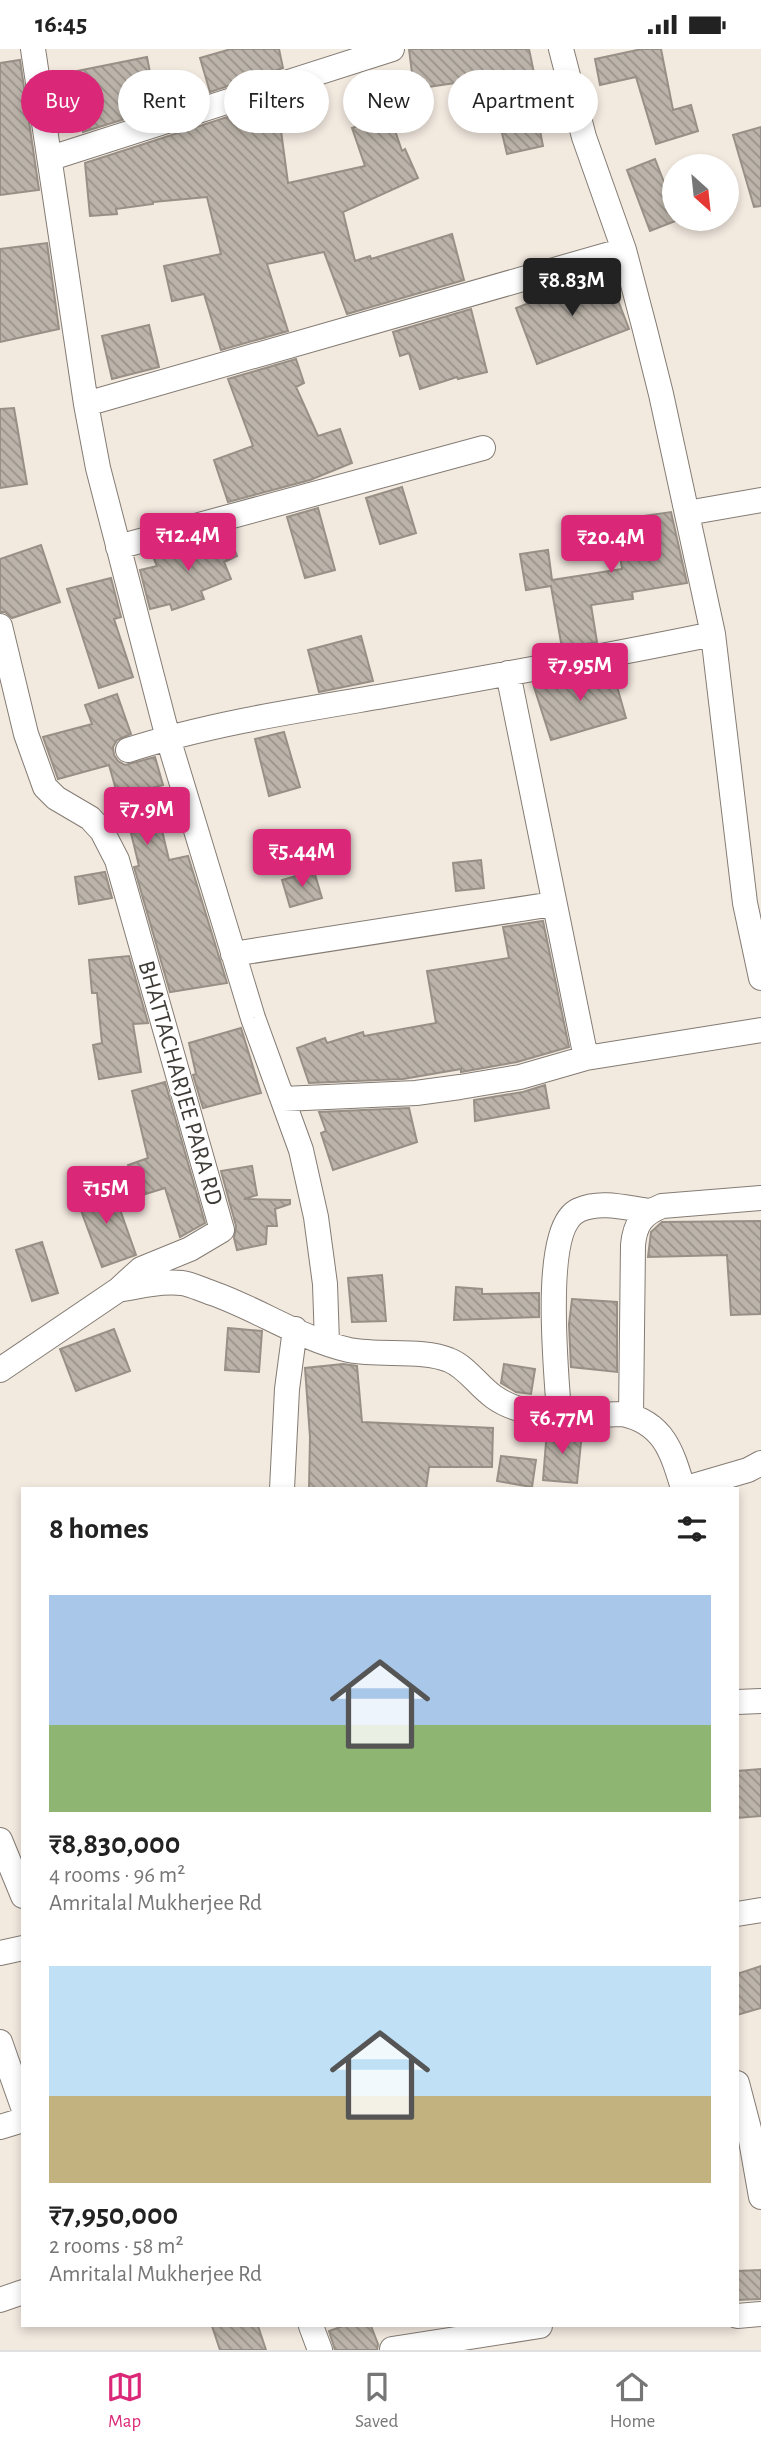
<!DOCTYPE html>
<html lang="en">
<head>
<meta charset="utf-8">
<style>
	body { margin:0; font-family:"Alegreya Sans",sans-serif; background:#f2f2f2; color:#222; height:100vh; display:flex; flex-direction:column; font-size:26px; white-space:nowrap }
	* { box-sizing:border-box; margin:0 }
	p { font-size:23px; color:#767676 }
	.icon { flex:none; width:38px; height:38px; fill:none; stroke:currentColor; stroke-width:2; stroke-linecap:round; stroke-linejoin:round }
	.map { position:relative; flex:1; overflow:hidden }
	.details { position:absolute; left:21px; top:1438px; width:718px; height:840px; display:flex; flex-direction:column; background:#fff; border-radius:0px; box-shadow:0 4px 10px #0003 }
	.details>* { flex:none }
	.top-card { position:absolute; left:21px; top:21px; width:719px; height:63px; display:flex; gap:14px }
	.needle { width:46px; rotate:153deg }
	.controls { position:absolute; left:662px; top:105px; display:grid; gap:14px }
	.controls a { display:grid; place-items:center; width:77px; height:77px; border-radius:50%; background:#fff; box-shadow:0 4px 10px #0003; font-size:35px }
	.price { position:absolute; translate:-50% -60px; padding:0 16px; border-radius:7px; background:#db2777; color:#fff; font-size:23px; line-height:46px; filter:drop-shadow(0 2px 4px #0008) }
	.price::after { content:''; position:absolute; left:50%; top:42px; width:21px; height:16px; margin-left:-10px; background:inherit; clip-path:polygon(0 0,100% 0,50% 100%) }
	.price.selected { background:#222; color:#fff }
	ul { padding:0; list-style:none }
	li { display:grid; align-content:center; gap:14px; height:371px; padding:0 28px }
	li span { display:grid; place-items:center; height:217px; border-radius:0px; color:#555 }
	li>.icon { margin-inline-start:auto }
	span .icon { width:126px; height:126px; fill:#fffc; stroke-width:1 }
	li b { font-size:30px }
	h2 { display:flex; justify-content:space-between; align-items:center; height:84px; padding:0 28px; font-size:30px }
	.chip { padding:0 24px; border-radius:32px; background:#fff; box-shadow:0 4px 10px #0003; font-size:24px; line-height:63px }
	.chip.selected { background:#db2777; color:#fff }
	.status { display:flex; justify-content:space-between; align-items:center; height:49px; padding:0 35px; background:#fff; direction:ltr }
	.status svg { height:19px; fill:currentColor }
	.menu { display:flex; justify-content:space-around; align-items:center; height:98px; border-top:2px solid #e0e0e0; background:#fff; font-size:19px; color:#767676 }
	.menu a { display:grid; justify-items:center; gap:4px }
	.menu .selected { color:#db2777 }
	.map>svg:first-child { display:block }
	.building { fill:url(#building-back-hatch); stroke:#989086; stroke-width:2 }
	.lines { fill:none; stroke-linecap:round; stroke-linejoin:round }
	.street-casing { stroke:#847c74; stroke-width:26 }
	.street { stroke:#fff; stroke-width:24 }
	.labels { text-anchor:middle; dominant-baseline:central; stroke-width:6; stroke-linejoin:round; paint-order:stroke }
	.street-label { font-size:24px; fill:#3e3a36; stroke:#fff }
</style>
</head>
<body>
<div class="status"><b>16:45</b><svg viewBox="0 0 49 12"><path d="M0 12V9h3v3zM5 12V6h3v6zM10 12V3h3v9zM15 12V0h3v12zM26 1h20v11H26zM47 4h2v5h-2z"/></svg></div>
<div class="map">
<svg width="761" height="2301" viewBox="0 0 761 2301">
	<defs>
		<pattern id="building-back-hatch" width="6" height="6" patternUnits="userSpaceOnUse" patternTransform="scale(1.75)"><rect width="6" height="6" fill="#bcb4aa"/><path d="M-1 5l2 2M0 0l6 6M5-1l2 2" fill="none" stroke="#9a938b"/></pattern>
	</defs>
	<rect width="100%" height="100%" fill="#f2e9df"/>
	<path class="building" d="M 231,0 L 279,0 L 283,19 L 210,43 L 200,9 Z
		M 409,0 L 529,0 L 535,29 L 530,30 L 543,97 L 507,105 L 489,29 L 414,40 Z
		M 642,0 L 661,0 L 673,61 L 691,56 L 698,82 L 656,95 L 636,28 L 600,36 L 595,10 Z
		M 147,8 L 157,60 L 83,83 L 82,79 L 60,83 L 52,27 Z
		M 20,11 L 39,141 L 0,146 L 0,14 Z
		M 277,52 L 288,134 L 365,117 L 352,79 L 390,67 L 402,102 L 405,100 L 418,129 L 343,163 L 355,212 L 370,207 L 371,210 L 452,185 L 464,231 L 347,265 L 324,203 L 267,215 L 288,282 L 221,301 L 204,245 L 172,252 L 164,217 L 221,205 L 207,148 L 153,153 L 153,155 L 116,160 L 117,165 L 90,167 L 85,114 Z
		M 761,78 L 761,157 L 754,158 L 733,86 Z
		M 655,110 L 674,159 L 674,170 L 678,171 L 650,182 L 627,121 Z
		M 47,194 L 59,280 L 0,293 L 0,200 Z
		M 607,223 L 629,280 L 537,315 L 516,259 Z
		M 471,260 L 487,323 L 458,330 L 457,328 L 420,340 L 409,304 L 400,307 L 393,283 Z
		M 149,276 L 159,318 L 112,330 L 102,287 Z
		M 296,310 L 304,334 L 296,338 L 318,387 L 340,380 L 352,414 L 310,431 L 228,453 L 214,411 L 253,397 L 228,330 Z
		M 14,359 L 27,435 L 0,439 L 0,360 Z
		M 402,438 L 416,484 L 380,495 L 366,449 Z
		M 318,459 L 335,521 L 305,529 L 287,468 Z
		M 671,463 L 687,534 L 632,543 L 633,550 L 591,556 L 597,593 L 562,599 L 551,537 L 526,541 L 520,505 L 548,501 L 552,531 L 622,520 L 615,471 Z
		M 228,484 L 237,507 L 224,513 L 231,530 L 201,542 L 204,550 L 172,561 L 170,555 L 150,560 L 140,521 L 157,517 L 154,510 Z
		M 41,496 L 60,553 L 12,569 L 5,563 L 0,563 L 0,510 Z
		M 111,529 L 121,568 L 114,570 L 133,628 L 99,639 L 67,540 Z
		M 361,587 L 373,632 L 319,643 L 308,601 Z
		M 612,620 L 626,669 L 551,691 L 534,638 L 560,630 Z
		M 117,645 L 131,685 L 117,691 L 113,698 L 114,706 L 118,712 L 125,716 L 155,708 L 163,736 L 152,739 L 169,811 L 188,807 L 227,934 L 170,943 L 134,818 L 139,817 L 122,747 L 118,748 L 109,716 L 58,730 L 43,688 L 92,675 L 85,656 Z
		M 284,683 L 300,738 L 269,747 L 255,690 Z
		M 481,811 L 484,839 L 456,842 L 453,814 Z
		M 314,822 L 322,849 L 290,858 L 282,831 Z
		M 105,823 L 112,849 L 79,855 L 75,828 Z
		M 543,872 L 569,998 L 517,1013 L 461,1023 L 461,1020 L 403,1030 L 309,1034 L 297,999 L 325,989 L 327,994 L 363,983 L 364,987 L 436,974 L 427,922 L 509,909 L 503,878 Z
		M 129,907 L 148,974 L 133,975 L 141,1023 L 99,1030 L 93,996 L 102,994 L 97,944 L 92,944 L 89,911 Z
		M 241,979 L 261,1044 L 203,1059 L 193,1026 L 196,1025 L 189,994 Z
		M 165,1033 L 205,1174 L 180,1188 L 165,1139 L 139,1147 L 128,1116 L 148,1109 L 132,1042 Z
		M 545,1036 L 549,1059 L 475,1072 L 474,1051 L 523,1043 Z
		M 409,1059 L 417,1093 L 333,1121 L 321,1084 L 326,1082 L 319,1063 Z
		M 252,1117 L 257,1146 L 244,1150 L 290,1151 L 290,1155 L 275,1160 L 277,1177 L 267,1177 L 266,1195 L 237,1201 L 234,1189 L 236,1177 L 221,1122 Z
		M 111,1135 L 136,1206 L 102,1218 L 76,1148 Z
		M 761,1172 L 761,1265 L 731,1266 L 727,1206 L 648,1208 L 651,1183 L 662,1173 Z
		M 42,1193 L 58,1244 L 32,1252 L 16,1201 Z
		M 382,1226 L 386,1272 L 352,1273 L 348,1229 Z
		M 456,1238 L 482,1240 L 482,1245 L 539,1244 L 539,1268 L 454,1271 Z
		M 572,1250 L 617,1253 L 617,1323 L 571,1318 L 569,1275 Z
		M 228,1279 L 262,1282 L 259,1323 L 225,1321 Z
		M 114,1280 L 130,1322 L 76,1342 L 60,1300 Z
		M 343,1315 L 357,1317 L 362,1373 L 493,1379 L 492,1418 L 429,1418 L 426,1440 L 309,1440 L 310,1388 L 305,1319 Z
		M 504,1315 L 535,1320 L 531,1345 L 516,1343 L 501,1334 Z
		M 547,1381 L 582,1383 L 577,1434 L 543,1431 Z
		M 501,1407 L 536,1411 L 532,1438 L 497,1432 Z
		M 761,1720 L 761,1767 L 737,1769 L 737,1722 Z
		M 761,1917 L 761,1959 L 737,1966 L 737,1925 Z
		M 761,2221 L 761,2250 L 737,2251 L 737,2222 Z
		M 212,2277 L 258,2277 L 266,2301 L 220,2301 Z
		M 343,2277 L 371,2277 L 378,2295 L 377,2301 L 335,2301 L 329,2282 Z"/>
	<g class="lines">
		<g class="street-casing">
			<path id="street" d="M 33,0 L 86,355 L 98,419 L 168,689 L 253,969 L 301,1101 L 316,1168 L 325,1235 L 327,1294
				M 561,0 L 584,88 L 624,201 L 644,277 L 661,345 L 713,585 L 745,854 L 761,929
				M 51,109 L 392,0
				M 86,355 L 624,201
				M 687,464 L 761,451
				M 118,498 L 483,399
				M 0,577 L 26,685 L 45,738 L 56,749 L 90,769 L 102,782 L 117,811 L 222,1181 L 190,1200 L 141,1220 L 118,1241 L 0,1321
				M 508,624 L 586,1009
				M 128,701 C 209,675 294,662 378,648 C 490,628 602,608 713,585
				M 233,905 L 553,855
				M 283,1050 L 416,1044 L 460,1038 L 520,1028 L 586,1009 L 761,981
				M 118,1241 C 138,1237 161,1232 182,1234 C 191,1235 202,1241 212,1244 C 258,1260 301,1290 349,1301 C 380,1307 423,1300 449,1311 C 467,1318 478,1337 494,1348 C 529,1373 582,1366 623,1365 C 664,1374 672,1403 683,1439
				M 559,1365 C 557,1326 540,1178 579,1161 C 600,1151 627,1159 649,1162
				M 631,1367 L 633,1196 C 635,1175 642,1165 662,1157 L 761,1149
				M 282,1440 L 287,1340 L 295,1280
				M 683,1440 L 748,1421 L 761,1414
				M 737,1653 L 761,1652
				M 0,1791 L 23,1847
				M 737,1865 L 761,1861
				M 0,1904 L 23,1899
				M 0,1993 L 23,2058
				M 737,2034 L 749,2080 L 761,2148
				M 0,2078 L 23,2071
				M 0,2251 L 23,2243
				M 737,2267 L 761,2265
				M 311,2277 L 320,2301
				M 392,2300 L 540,2277"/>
		</g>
		<use href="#street" class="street"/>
	</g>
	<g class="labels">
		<g class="street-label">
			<text transform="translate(180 1034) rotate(74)">BHATTACHARJEE PARA RD</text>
		</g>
	</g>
</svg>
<div class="controls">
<a><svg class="needle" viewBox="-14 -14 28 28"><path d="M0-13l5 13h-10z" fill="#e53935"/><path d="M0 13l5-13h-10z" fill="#767676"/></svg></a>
</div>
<b class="price selected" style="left:572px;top:269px">₹8.83M</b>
<b class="price" style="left:188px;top:524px">₹12.4M</b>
<b class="price" style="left:611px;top:526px">₹20.4M</b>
<b class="price" style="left:580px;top:654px">₹7.95M</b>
<b class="price" style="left:147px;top:798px">₹7.9M</b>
<b class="price" style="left:302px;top:840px">₹5.44M</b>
<b class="price" style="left:106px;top:1177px">₹15M</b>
<b class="price" style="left:562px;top:1407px">₹6.77M</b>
<div class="top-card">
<a class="chip selected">Buy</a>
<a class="chip">Rent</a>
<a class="chip">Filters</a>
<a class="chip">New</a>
<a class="chip">Apartment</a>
</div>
<section class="details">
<h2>8 homes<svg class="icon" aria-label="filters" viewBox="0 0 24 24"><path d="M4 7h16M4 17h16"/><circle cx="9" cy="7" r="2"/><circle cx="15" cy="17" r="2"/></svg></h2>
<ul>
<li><span style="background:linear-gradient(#a9c7e8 60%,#8fb573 0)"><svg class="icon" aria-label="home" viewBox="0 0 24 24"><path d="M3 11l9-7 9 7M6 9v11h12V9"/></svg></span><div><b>₹8,830,000</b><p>4 rooms · 96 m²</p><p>Amritalal Mukherjee Rd</p></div></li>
<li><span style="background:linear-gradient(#bfe0f5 60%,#c2b280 0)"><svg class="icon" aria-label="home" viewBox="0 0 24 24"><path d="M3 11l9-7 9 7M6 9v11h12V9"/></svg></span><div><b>₹7,950,000</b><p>2 rooms · 58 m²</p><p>Amritalal Mukherjee Rd</p></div></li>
</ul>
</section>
</div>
<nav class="menu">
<a class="selected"><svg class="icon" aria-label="map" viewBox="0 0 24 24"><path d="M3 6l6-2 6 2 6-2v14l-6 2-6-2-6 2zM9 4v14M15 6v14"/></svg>Map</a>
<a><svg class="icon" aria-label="saved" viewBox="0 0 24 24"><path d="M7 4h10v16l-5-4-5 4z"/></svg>Saved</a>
<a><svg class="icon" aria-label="home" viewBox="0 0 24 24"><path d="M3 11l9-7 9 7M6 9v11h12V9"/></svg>Home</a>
</nav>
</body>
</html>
